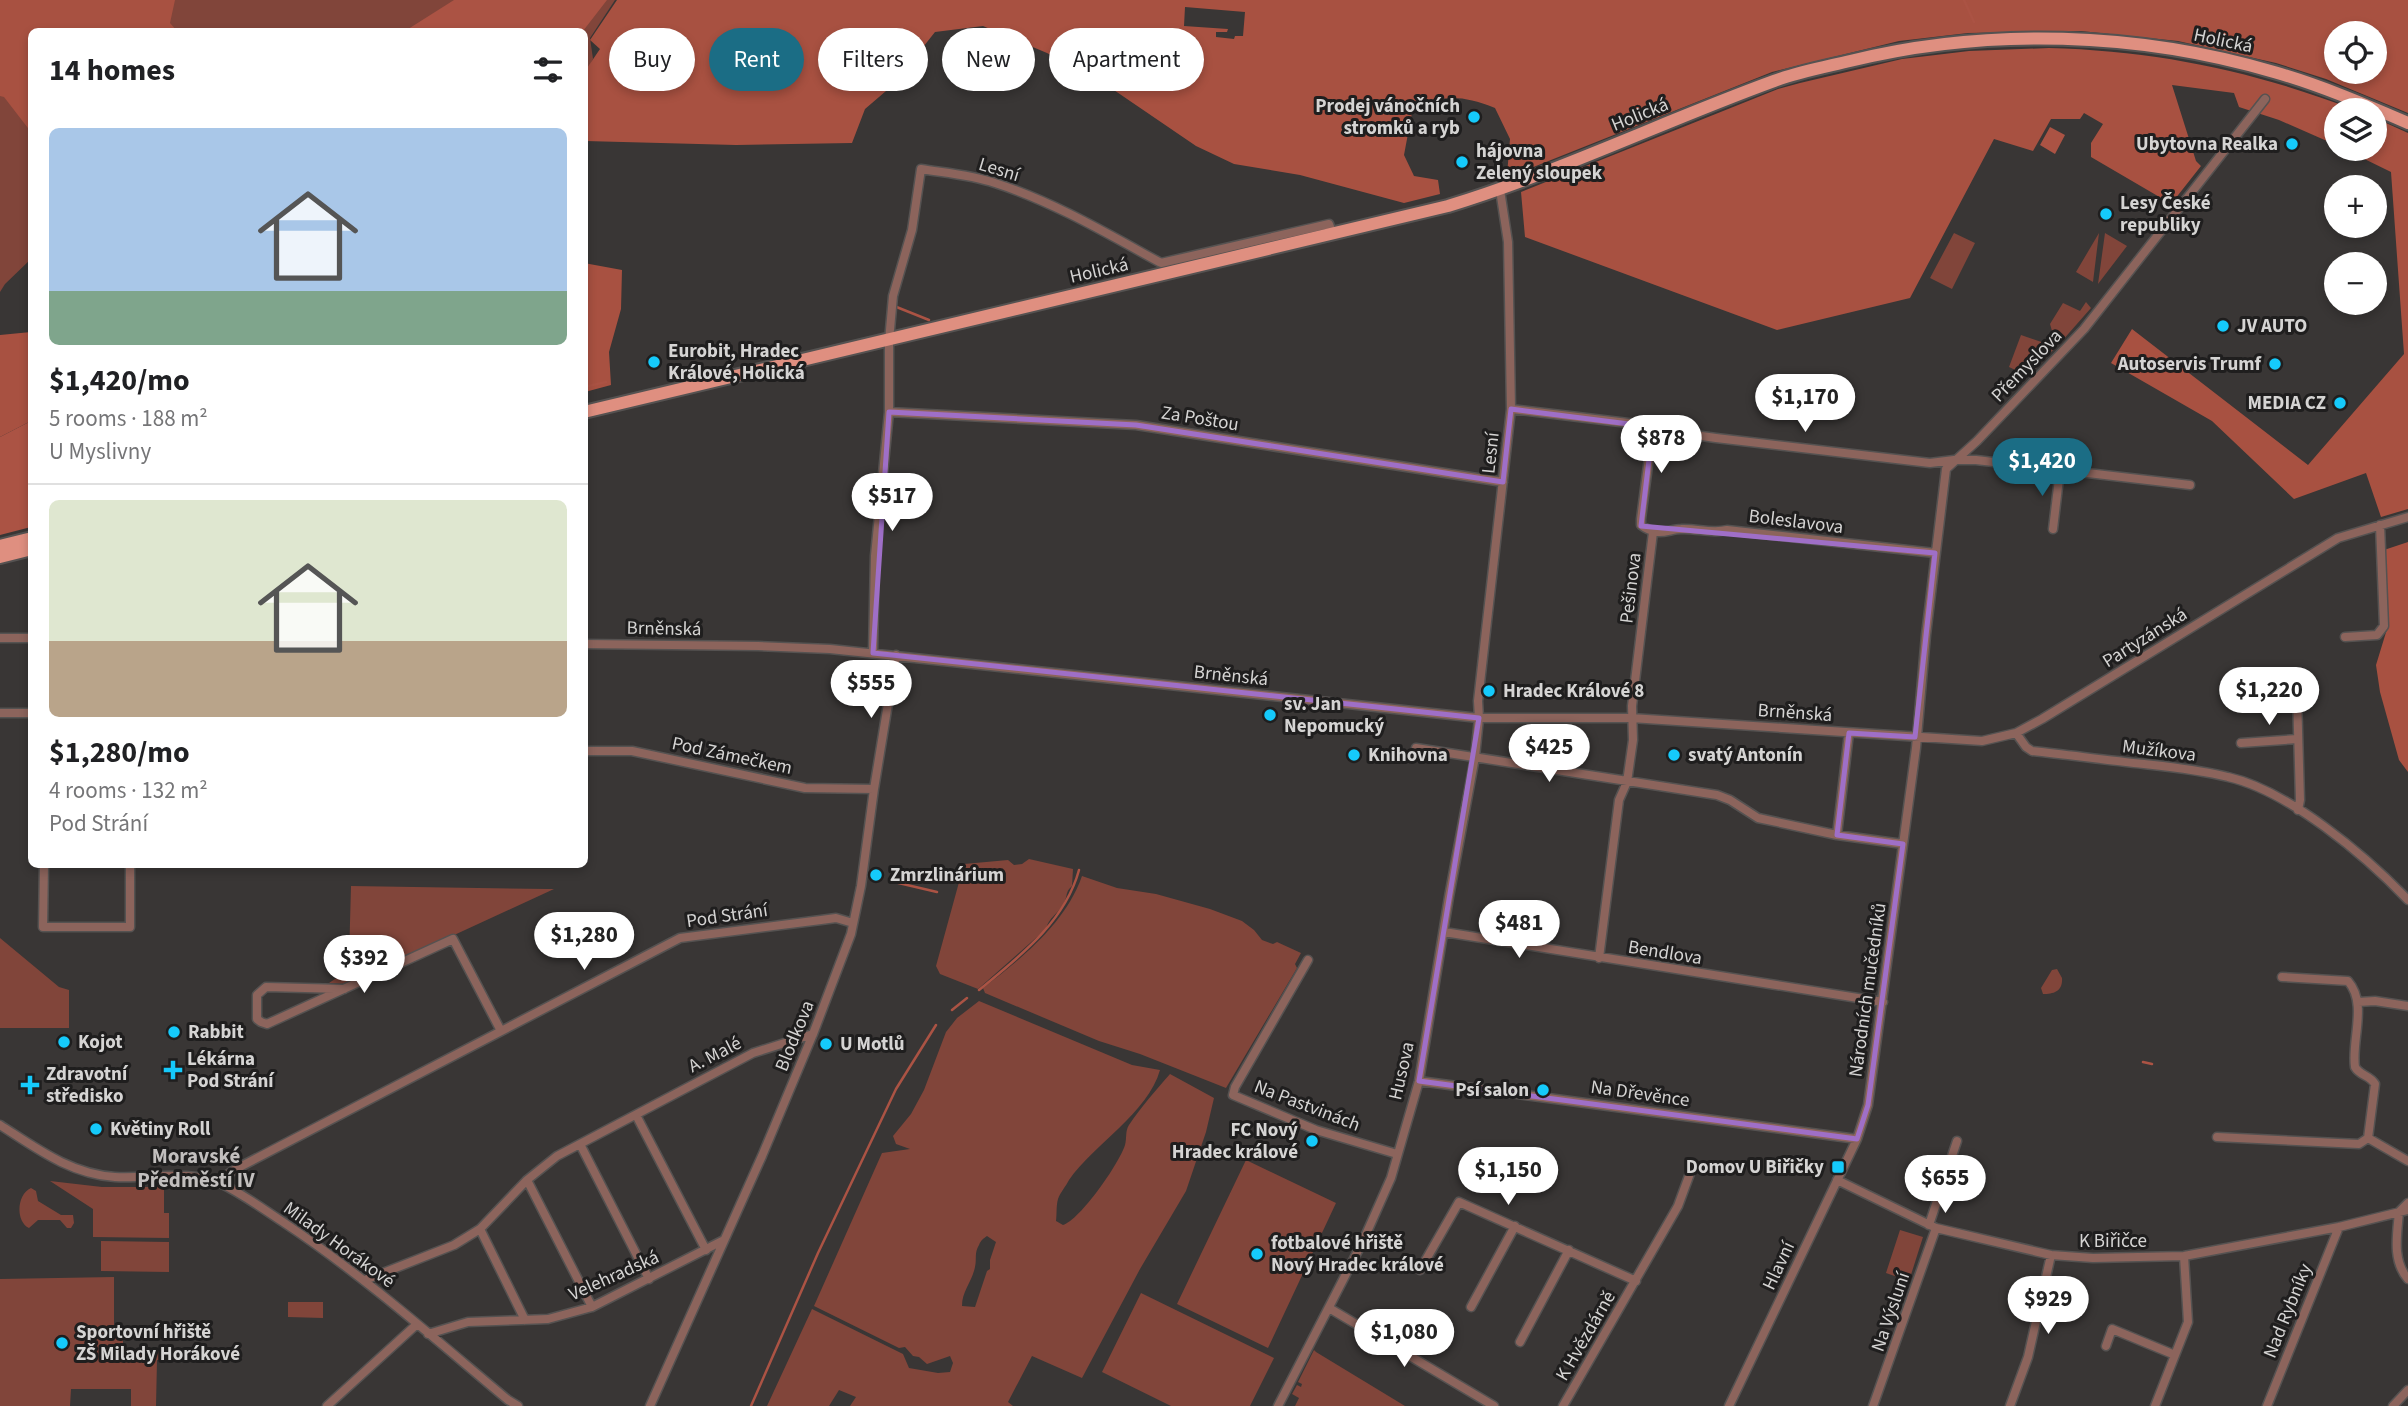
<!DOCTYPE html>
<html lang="en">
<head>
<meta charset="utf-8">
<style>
	body { margin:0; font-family:"Source Sans 3",sans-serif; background:#f2f2f2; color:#202124; height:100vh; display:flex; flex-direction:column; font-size:26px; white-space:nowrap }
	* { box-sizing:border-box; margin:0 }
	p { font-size:23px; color:#757577 }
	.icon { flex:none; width:38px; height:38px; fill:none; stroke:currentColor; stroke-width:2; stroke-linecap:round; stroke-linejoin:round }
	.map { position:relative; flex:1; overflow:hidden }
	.sheet { position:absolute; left:28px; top:28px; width:560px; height:840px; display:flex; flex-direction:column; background:#fff; border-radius:10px; box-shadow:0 4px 10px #0003 }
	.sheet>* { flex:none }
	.banner { position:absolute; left:609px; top:28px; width:665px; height:63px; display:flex; gap:14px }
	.tools { position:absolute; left:2324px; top:21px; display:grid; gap:14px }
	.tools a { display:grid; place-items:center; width:63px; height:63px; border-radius:50%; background:#fff; box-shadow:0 4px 10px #0003; font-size:35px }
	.price { position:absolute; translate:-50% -60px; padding:0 16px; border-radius:24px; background:#fff; color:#222; font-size:23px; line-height:46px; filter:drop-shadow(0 2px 4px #0008) }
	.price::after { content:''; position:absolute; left:50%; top:42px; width:21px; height:16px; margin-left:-10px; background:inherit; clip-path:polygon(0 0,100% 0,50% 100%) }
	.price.active { background:#1b6d85; color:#fff }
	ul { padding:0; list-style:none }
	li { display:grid; align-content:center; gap:14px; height:371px; padding:0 21px }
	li+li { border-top:2px solid #e0e0e0 }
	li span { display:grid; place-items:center; height:217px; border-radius:10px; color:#555 }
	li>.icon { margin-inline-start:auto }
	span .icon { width:126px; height:126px; fill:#fffc; stroke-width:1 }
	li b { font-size:30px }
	h2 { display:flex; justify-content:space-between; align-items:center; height:84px; padding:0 21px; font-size:30px }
	.chip { padding:0 24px; border-radius:32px; background:#fff; box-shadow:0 4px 10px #0003; font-size:24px; line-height:63px }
	.chip.active { background:#1b6d85; color:#fff }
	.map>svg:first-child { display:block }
	.green { fill:#81453a; fill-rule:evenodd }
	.forest { fill:#a85141; fill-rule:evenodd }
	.water { fill:#ab5344 }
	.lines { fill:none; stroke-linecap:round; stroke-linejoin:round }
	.stream { stroke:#ab5344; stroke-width:2.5 }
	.minor-casing { stroke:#555251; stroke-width:11 }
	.primary-casing { stroke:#555251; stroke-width:16 }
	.minor { stroke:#8c645c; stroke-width:8 }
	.primary { stroke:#df8f80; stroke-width:12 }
	.marked { fill:none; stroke:#9f6fc7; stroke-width:5; stroke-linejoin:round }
	.poi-dot { fill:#15cafb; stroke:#1f1e1e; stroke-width:2.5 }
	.labels { text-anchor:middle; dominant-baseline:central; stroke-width:6; stroke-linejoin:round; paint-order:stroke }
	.street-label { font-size:19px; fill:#d5d4d3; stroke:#1f1e1e }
	.poi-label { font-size:19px; font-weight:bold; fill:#d5d4d3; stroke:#1f1e1e; text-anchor:start }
	.neighbourhood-label { font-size:21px; font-weight:bold; fill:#c2bfbe; stroke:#1f1e1e }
</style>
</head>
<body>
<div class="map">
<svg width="2408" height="1406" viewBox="0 0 2408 1406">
	<rect width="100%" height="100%" fill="#393635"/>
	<path class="green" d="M 0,0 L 615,0 L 590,38 L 593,59 L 585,75 L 584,32 L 32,32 L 31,259 L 5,284 L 0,292 Z
		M 1954,233 L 1975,243 L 1952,289 L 1930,278 Z
		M 2099,233 L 2093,282 L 2076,272 Z
		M 2105,233 L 2127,246 L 2098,284 Z
		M 2086,302 L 2091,308 L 2062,341 L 2052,331 L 2050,324 L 2063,303 L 2080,311 Z
		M 2021,335 L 2056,347 L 2028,376 L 2009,367 Z
		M 1029,859 L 1073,869 L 1072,886 C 1065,892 1068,895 1064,903 C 1059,913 1048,918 1046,929 L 978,989 L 940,974 L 936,966 L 964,864 L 1008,860 L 1014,865 L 1022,864 Z
		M 1082,876 L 1117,888 L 1156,894 L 1210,909 L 1242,921 L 1254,930 L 1262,940 L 1273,944 L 1277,942 L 1301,953 L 1295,964 L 1297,968 L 1226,1088 L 1140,1054 L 1099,1041 L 985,993 L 983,988 C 1022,958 1065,924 1082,876 Z
		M 351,886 L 548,889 L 554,889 L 348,984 L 329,983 L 341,975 L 349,959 Z
		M 0,938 L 59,987 L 69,990 L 69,1028 L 0,1028 Z
		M 2057,969 L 2062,978 C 2063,991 2054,994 2043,994 L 2041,988 L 2052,970 Z
		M 979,1001 L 1132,1065 L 1160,1070 C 1148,1113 1094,1144 1069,1180 C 1066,1186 1060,1193 1058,1199 C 1056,1206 1057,1214 1056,1221 L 1063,1225 C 1080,1220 1119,1164 1125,1145 C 1127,1138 1125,1131 1129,1125 C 1141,1107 1156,1090 1170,1074 L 1214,1098 L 1206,1132 L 1186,1191 L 1140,1269 L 1082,1378 L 1032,1356 L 1008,1402 L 1013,1406 L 850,1406 L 856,1397 L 839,1390 L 829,1406 L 767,1406 L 812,1309 L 903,1354 L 909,1368 L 938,1373 L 950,1372 L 953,1363 L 950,1356 L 927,1364 L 919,1357 L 913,1356 L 905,1347 L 899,1348 L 814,1306 L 882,1153 L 910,1149 L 896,1144 L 893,1136 L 911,1114 L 924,1090 L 946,1032 L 957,1018 ZM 987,1236 L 996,1242 L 990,1260 L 990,1269 L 987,1271 L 975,1307 L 962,1306 C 962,1291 972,1282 975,1267 C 977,1259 974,1253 979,1245 C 981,1240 983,1239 987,1236 Z
		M 1246,1160 L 1336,1203 L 1268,1348 L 1177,1304 Z
		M 50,1181 L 102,1187 L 164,1187 L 164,1213 L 169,1213 L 169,1238 L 93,1237 L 93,1209 Z
		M 31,1188 L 36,1191 L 38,1201 L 61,1215 L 73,1215 L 74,1223 L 71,1228 L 67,1228 L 60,1220 L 38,1220 L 29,1228 C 15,1221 17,1194 31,1188 Z
		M 1900,1230 L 1923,1237 L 1909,1281 L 1886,1273 Z
		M 101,1241 L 169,1242 L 169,1272 L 101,1271 Z
		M 114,1277 L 114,1335 L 123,1336 L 123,1350 L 165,1351 L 165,1360 L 157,1360 L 156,1406 L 131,1406 L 131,1389 L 71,1389 L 70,1406 L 0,1406 L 0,1279 Z
		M 1141,1293 L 1274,1358 L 1250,1406 L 1171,1406 L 1102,1372 Z
		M 288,1302 L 323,1302 L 323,1318 L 288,1317 Z
		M 1314,1350 L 1316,1352 L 1405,1406 L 1295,1406 L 1299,1398 L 1292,1394 L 1297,1385 L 1301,1387 L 1302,1384 L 1298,1382 Z"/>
	<path class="forest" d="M 0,0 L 175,0 L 170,23 L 177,31 L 32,32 L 31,132 L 4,97 L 0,96 Z
		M 617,0 L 2408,0 L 2408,113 L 2326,79 L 2276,63 L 2178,41 L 2081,31 L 1968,33 L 1899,41 L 1772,72 L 1511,176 L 1507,175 L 1510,139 L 1495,108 C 1461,95 1446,95 1413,107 L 1404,155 L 1414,176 L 1438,180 L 1440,194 L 1404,203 L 1300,175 L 1234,164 L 1196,146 L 1108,86 L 1047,53 L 983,26 L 935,32 L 893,85 L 865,109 L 852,143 L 736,145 L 585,141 L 585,71 L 600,49 L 590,40 ZM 1185,7 L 1245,12 L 1243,36 L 1235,36 L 1234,39 L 1216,37 L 1216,32 L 1227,32 L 1228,29 L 1184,26 ZM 2375,33 L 2375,72 L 2336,72 L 2336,33 Z
		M 2049,48 C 2158,51 2253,71 2355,110 L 2336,110 L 2336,145 L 2279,120 L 2239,107 L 2234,93 L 2172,85 L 2196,161 L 2201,166 L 2175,199 L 2168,202 L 2091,157 L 2091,143 L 2103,124 L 2084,113 L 2080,119 L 2051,119 L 2033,151 L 1994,139 L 1910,298 L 1777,330 L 1525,237 L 1521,192 L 1778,89 L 1800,83 L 1902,59 L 1969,51 Z
		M 2375,118 L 2408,133 L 2408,509 L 2381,517 L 2366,473 L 2294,499 L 2212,421 L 2111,363 L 2132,329 L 2308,465 L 2404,354 L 2391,172 L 2344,149 L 2375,149 Z
		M 584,263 L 622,270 L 621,309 L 609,352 L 611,385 L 585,392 Z
		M 31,332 L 31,421 L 0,437 L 0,335 Z
		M 2408,542 L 2408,772 L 2399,760 L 2380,692 L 2376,665 L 2387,629 L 2384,550 Z"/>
	<path class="water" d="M 454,0 L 607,0 L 583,31 L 405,31 Z
		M 2050,127 L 2065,135 L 2055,154 L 2040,145 Z
		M 31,421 L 31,527 L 0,535 L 0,437 Z"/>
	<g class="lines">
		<path class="stream" d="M 1964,0 L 1974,22
			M 894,306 L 929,320
			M 584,387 L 606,382
			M 890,881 L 937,892
			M 979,990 C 1019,957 1065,922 1079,870
			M 952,1010 L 967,998
			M 2143,1062 L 2152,1064
			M 751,1406 L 818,1253 L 896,1089 L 936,1025"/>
		<g class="minor-casing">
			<path id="minor" d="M 1511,409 L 1645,425 L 1658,430 L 1716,438 L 1930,463 L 1954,460 L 1976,460 L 2190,485
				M 889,412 L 1136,425 L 1503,482
				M 1653,427 L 1641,519 L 1641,525 C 1646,529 1651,531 1657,532 C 1665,533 1673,529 1681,529 C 1697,528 1711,534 1727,530 L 1935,553
				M 2053,529 L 2060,470
				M 2345,637 L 2377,635 L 2384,626 L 2380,525
				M 0,638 L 32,638
				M 584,644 L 758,646 L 830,649 L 1479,718 L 1631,718 L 1982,741 L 2016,733 L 2042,719 L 2338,538 L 2408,517
				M 873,653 L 875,556 L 889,412 L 889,341 L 893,296 L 912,230 L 921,169 C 946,173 972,175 995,183 C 1054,202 1108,234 1161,263 L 1329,224 L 1333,235
				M 2297,695 L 2300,800 L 2298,810
				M 0,713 L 32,713
				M 2016,733 L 2026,747 L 2032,751 C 2069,755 2106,760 2144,764 C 2172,767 2201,770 2228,777 C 2289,791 2365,855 2408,900
				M 2241,743 L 2298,739
				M 1416,748 L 1717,795 L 1730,800 L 1758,818 L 1837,835 L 1903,844
				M 584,751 L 632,751 L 805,788 L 874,789
				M 1837,835 L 1849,733
				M 44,864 L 43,927 L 130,927 L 130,864
				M 1444,932 L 1883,1002
				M 1599,958 L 1619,800 L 1627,782 L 1633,740 L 1632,706 L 1653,532
				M 1308,960 L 1235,1087 L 1233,1095 L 1316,1130 L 1397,1154
				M 2282,977 L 2348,981 C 2368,1004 2351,1040 2355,1067 C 2360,1076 2370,1075 2375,1084 L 2368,1138
				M 344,989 L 266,987 L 257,995 L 257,1019 L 261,1022 L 267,1024 L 453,939 L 501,1031
				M 2358,1002 L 2375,1001 L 2408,1006
				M 1419,1081 L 1857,1139
				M 636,1115 L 706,1250
				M 0,1125 C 36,1148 70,1174 115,1177 C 146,1179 191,1170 220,1183 C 243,1194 263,1209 283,1222 C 363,1275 435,1339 508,1400 L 518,1406
				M 2217,1137 L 2359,1144 L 2368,1138 L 2408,1161
				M 580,1144 L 649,1279
				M 527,1180 L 592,1307
				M 1837,1180 L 1936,1228 L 2051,1255 L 2093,1258 L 2184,1256 L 2339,1227 L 2408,1210
				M 217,1182 L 234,1170 L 680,938 L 821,920 L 836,918 L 853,923
				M 2408,1203 L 2399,1212 C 2397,1235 2392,1261 2408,1279
				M 1929,1225 L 1957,1141
				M 480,1229 L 525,1320
				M 1420,1270 L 1459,1202 L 1636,1281
				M 365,1280 L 454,1245 L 480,1229 L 527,1180 L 557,1156 L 753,1053 L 813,1034
				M 1471,1307 L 1515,1226
				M 1329,1308 L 1494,1406
				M 428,1334 L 468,1322 L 548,1319 L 592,1307 L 724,1240
				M 1520,1342 L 1569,1250
				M 2106,1346 L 2112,1329 L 2175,1355
				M 327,1406 L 416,1325
				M 650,1406 L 762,1156 L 813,1034 L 851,934 L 861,886 L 874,789 L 896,655
				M 1278,1406 L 1363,1241 L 1391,1178 L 1419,1081 L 1449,897 L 1475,757 L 1479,718 L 1478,701 L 1511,409 L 1508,242 L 1500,190
				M 1563,1406 L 1678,1206 L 1692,1168
				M 1729,1406 L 1857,1139 L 1868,1105 L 1916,748 L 1926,635 L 1946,469 L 1977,441 L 2084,329 L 2265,99
				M 1873,1406 L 1936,1228
				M 2010,1406 L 2028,1357 L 2051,1255
				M 2155,1406 L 2188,1322 L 2184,1256
				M 2267,1406 L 2339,1227
				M 2393,1406 L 2408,1390"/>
		</g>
		<g class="primary-casing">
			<path id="primary" d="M 584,412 L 1448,206 C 1559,172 1664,121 1774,81 C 1798,72 1825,67 1850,61 C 1988,27 2138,32 2274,72 C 2320,85 2364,104 2408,123
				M 0,546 L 32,538
				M 0,557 L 32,549"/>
		</g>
		<use href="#minor" class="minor"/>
		<use href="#primary" class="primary"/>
	</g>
	<path class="marked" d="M 1511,409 L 1653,427 L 1641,526 L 1935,553 L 1915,737 L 1849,733 L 1837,835 L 1903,844 L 1868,1105 L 1857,1139 L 1419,1081 L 1479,718 L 873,653 L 889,412 L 1136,425 L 1503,482 Z"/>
	<g class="poi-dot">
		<circle cx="1474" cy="117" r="7"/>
		<circle cx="2292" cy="144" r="7"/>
		<circle cx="1462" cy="162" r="7"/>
		<circle cx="2106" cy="214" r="7"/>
		<circle cx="2223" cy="326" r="7"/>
		<circle cx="654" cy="362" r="7"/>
		<circle cx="2275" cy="364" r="7"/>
		<circle cx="2340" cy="403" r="7"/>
		<circle cx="1489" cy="691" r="7"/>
		<circle cx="1270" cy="715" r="7"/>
		<circle cx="1354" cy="755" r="7"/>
		<circle cx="1674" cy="755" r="7"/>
		<circle cx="876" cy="875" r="7"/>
		<circle cx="174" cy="1032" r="7"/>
		<circle cx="64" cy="1042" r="7"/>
		<circle cx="826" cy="1044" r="7"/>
		<path d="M169.5 1059.5h7v7h7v7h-7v7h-7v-7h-7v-7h7z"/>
		<path d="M26.5 1074.5h7v7h7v7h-7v7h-7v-7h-7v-7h7z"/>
		<circle cx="1543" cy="1090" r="7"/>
		<circle cx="96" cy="1129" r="7"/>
		<circle cx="1312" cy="1141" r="7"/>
		<rect x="1831" y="1160" width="14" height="14" rx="3.5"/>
		<circle cx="1257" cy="1254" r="7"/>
		<circle cx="62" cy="1343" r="7"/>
	</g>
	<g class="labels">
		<g class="street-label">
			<text transform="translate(2223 41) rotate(12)">Holická</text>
			<text transform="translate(1640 115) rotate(-22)">Holická</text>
			<text transform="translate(999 170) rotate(17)">Lesní</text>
			<text transform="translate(1099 271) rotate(-13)">Holická</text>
			<text transform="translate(2027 366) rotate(-46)">Přemyslova</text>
			<text transform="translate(1200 419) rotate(9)">Za Poštou</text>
			<text transform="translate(1491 453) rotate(-84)">Lesní</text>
			<text transform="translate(1796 522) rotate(7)">Boleslavova</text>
			<text transform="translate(1631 588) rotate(-83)">Pešinova</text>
			<text transform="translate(664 629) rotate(1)">Brněnská</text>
			<text transform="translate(2145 638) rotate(-32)">Partyzánská</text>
			<text transform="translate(1231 676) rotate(6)">Brněnská</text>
			<text transform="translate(1795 713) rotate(4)">Brněnská</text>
			<text transform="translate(2159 751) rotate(7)">Mužíkova</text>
			<text transform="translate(732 756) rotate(12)">Pod Zámečkem</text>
			<text transform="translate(727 916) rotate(-8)">Pod Strání</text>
			<text transform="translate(1665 953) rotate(9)">Bendlova</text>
			<text transform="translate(1868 990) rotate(-82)">Národních mučedníků</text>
			<text transform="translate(795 1036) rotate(-68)">Blodkova</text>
			<text transform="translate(715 1055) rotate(-27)">A. Malé</text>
			<text transform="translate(1402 1071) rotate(-77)">Husova</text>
			<text transform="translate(1640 1094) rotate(8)">Na Dřevěnce</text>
			<text transform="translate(1307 1106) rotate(21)">Na Pastvinách</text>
			<text x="2113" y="1241">K Biřičce</text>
			<text transform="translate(339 1245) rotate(36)">Milady Horákové</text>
			<text transform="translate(1779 1266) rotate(-65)">Hlavní</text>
			<text transform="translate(614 1276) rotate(-24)">Velehradská</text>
			<text transform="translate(2288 1311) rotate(-68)">Nad Rybníky</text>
			<text transform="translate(1891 1312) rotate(-71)">Na Výsluní</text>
			<text transform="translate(1586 1336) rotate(-60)">K Hvězdárně</text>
		</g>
		<g class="poi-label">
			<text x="1460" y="106" text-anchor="end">Prodej vánočních<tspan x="1460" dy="22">stromků a ryb</tspan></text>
			<text x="2278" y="144" text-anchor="end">Ubytovna Realka</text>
			<text x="1476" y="151">hájovna<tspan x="1476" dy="22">Zelený sloupek</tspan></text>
			<text x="2120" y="203">Lesy České<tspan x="2120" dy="22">republiky</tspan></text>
			<text x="2237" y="326">JV AUTO</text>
			<text x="668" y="351">Eurobit, Hradec<tspan x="668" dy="22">Králové, Holická</tspan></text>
			<text x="2261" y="364" text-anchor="end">Autoservis Trumf</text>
			<text x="2326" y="403" text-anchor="end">MEDIA CZ</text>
			<text x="1503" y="691">Hradec Králové 8</text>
			<text x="1284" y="704">sv. Jan<tspan x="1284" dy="22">Nepomucký</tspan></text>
			<text x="1368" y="755">Knihovna</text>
			<text x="1688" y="755">svatý Antonín</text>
			<text x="890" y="875">Zmrzlinárium</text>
			<text x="188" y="1032">Rabbit</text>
			<text x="78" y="1042">Kojot</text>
			<text x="840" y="1044">U Motlů</text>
			<text x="187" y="1059">Lékárna<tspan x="187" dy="22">Pod Strání</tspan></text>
			<text x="46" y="1074">Zdravotní<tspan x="46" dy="22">středisko</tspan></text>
			<text x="1529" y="1090" text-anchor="end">Psí salon</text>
			<text x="110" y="1129">Květiny Roll</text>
			<text x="1298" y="1130" text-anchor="end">FC Nový<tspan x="1298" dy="22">Hradec králové</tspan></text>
			<text x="1824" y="1167" text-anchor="end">Domov U Biřičky</text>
			<text x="1271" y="1243">fotbalové hřiště<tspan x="1271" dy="22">Nový Hradec králové</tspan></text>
			<text x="76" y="1332">Sportovní hřiště<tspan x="76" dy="22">ZŠ Milady Horákové</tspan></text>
		</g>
		<g class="neighbourhood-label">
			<text x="196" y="1156">Moravské<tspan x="196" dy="24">Předměstí IV</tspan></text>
		</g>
	</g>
</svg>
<div class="tools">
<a><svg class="icon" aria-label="locate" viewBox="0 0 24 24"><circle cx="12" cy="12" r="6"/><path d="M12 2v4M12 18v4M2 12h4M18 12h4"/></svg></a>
<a><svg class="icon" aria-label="layers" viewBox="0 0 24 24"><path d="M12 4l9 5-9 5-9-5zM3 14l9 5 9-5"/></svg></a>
<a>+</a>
<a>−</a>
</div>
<b class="price" style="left:1805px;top:434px">$1,170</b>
<b class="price" style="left:1661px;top:475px">$878</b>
<b class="price active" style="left:2042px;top:498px">$1,420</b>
<b class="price" style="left:892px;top:533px">$517</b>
<b class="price" style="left:871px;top:720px">$555</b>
<b class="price" style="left:2269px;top:727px">$1,220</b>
<b class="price" style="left:1549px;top:784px">$425</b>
<b class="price" style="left:1519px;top:960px">$481</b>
<b class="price" style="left:584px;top:972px">$1,280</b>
<b class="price" style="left:364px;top:995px">$392</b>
<b class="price" style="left:1508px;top:1207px">$1,150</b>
<b class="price" style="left:1945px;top:1215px">$655</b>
<b class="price" style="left:2048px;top:1336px">$929</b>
<b class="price" style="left:1404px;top:1369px">$1,080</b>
<div class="banner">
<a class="chip">Buy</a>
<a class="chip active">Rent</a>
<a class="chip">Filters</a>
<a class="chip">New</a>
<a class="chip">Apartment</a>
</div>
<section class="sheet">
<h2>14 homes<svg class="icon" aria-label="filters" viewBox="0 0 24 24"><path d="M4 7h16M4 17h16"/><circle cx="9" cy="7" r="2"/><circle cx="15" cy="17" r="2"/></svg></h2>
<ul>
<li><span style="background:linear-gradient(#a9c7e8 75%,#7fa58c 0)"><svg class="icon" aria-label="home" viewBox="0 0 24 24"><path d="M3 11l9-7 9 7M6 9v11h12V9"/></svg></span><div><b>$1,420/mo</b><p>5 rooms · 188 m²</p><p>U Myslivny</p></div></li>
<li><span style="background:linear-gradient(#dfe7d0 65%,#b9a48a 0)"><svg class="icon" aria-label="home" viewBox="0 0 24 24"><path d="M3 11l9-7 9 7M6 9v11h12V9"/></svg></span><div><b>$1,280/mo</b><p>4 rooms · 132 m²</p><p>Pod Strání</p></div></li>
</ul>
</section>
</div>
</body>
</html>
